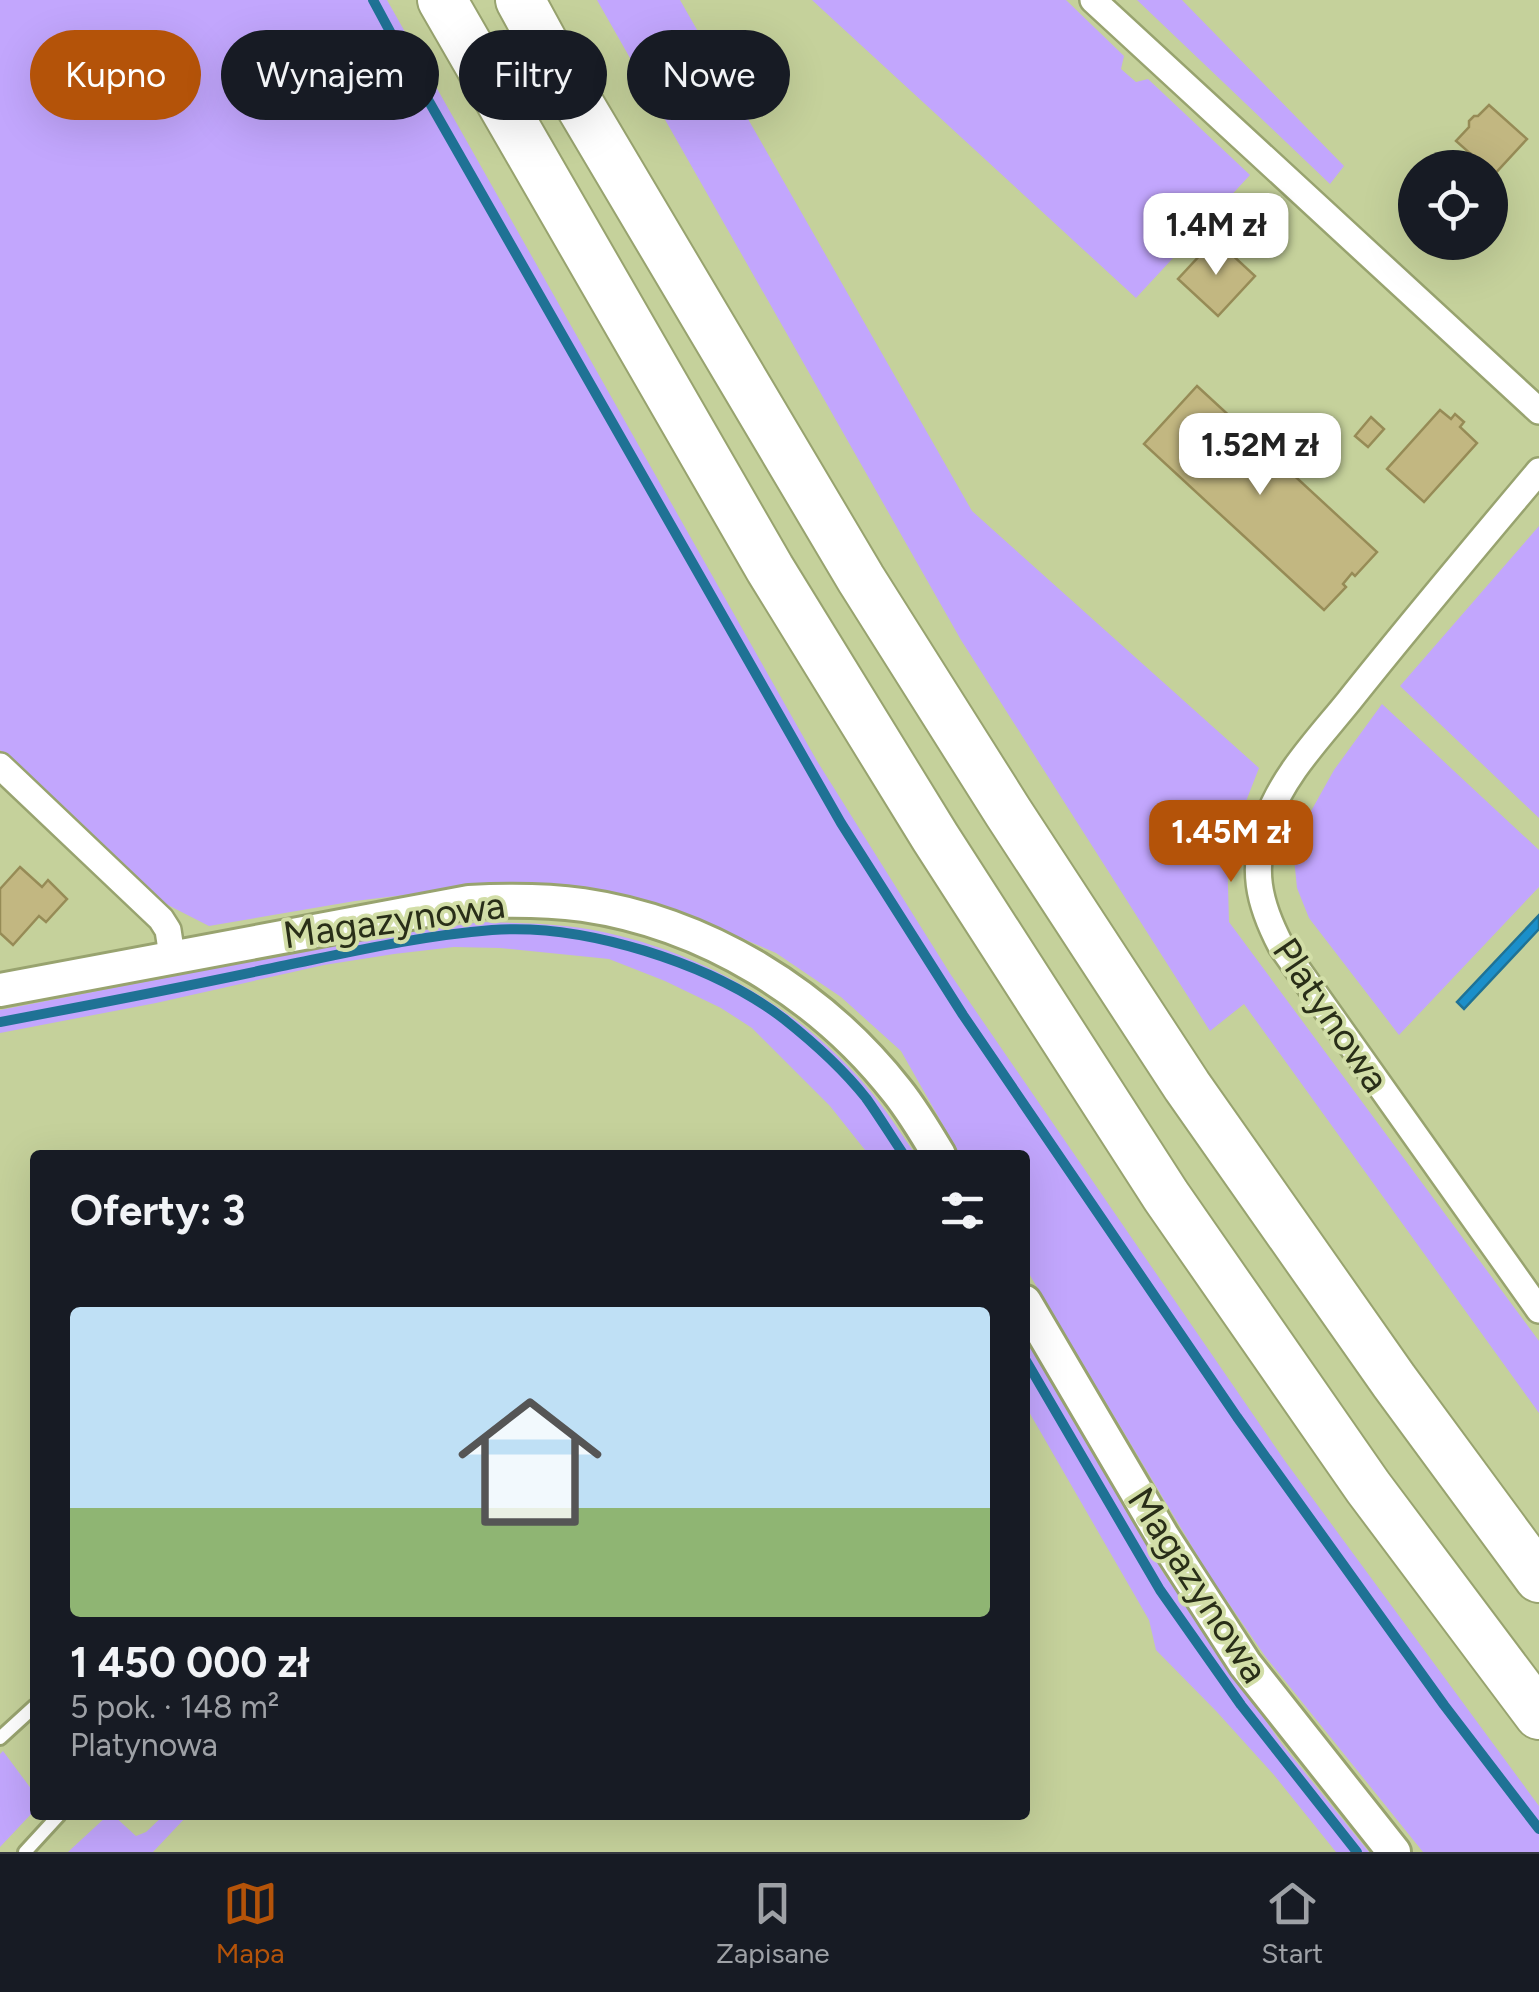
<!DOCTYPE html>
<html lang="pl">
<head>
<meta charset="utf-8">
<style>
	body { margin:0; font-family:Figtree,sans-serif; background:#20242c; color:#f1f3f6; height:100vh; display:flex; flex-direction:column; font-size:38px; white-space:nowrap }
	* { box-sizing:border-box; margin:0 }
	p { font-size:32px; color:#9ea1a6 }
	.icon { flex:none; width:55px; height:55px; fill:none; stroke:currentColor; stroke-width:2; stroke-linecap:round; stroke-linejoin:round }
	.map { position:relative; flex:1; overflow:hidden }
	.panel { position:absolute; left:30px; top:1150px; width:1000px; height:670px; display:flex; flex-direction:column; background:#171b24; border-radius:10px; box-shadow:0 10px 40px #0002 }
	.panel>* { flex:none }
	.guide { position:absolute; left:30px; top:30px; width:1000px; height:90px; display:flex; gap:20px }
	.buttons { position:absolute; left:1398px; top:150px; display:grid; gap:20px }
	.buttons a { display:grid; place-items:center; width:110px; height:110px; border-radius:50%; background:#171b24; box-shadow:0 10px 40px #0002; font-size:50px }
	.price { position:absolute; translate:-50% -85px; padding:0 22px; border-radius:20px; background:#fff; color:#222; font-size:32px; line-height:65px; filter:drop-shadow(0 2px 5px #0008) }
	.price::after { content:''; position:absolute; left:50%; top:60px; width:30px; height:22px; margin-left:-15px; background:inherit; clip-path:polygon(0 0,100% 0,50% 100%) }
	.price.selected { background:#b45309; color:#fff }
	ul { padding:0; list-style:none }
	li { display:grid; align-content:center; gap:20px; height:530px; padding:0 40px }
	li+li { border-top:2px solid #363941 }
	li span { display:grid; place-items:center; height:310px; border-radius:10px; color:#555 }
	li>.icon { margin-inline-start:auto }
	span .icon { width:180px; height:180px; fill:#fffc; stroke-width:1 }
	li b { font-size:42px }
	h2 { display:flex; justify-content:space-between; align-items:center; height:120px; padding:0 40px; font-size:42px }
	.chip { padding:0 35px; border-radius:45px; background:#171b24; box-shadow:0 10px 40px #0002; font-size:35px; line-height:90px }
	.chip.selected { background:#b45309; color:#fff }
	.tab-bar { display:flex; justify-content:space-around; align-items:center; height:140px; border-top:2px solid #363941; background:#171b24; font-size:28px; color:#9ea1a6 }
	.tab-bar a { display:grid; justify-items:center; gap:5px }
	.tab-bar .selected { color:#b45309 }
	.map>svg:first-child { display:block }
	.green { fill:#c2a6fd }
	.water { fill:#1b8fca; stroke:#1f7295; stroke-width:2.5 }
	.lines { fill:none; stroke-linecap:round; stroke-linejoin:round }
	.stream { stroke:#1f7295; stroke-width:10 }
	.building { fill:#c2b781; stroke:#968b56; stroke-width:2.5 }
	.service-casing { stroke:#98a36f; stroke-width:18 }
	.minor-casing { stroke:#98a36f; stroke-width:30 }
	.tertiary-casing { stroke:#98a36f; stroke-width:38 }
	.motorway-casing { stroke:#98a36f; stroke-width:52 }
	.service { stroke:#fff; stroke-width:12 }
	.minor { stroke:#fff; stroke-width:25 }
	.tertiary { stroke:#fff; stroke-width:32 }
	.motorway { stroke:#fff; stroke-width:48 }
	.labels { text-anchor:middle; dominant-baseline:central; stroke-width:8; stroke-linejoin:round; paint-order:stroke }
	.street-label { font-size:38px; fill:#292e18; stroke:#d2dea7 }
</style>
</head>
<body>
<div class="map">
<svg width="1539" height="1852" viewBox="0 0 1539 1852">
	<rect width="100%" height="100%" fill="#c5d19b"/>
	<path class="green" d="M 0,0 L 387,0 L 817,761 L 951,975 L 1285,1461 L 1539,1806 L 1539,1852 L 1423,1852 L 1265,1656 L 1209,1575 L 1025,1267 L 1025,1155 L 960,1155 L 901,1051 L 841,997 L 776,953 L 732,934 L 617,894 L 511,882 L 355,901 L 209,926 L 162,902 L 0,750 Z
		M 597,0 L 680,0 L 972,511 L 1259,768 L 1227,850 L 1229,922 L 1539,1341 L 1539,1413 L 1244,1004 L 1210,1031 L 961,640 Z
		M 812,0 L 1066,0 L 1124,56 L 1121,69 L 1136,82 L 1148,79 L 1250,175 L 1136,298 Z
		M 1137,0 L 1182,0 L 1344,166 L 1330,184 Z
		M 1539,526 L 1539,818 L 1400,686 Z
		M 1382,704 L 1539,850 L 1539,887 L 1399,1035 L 1309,918 L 1297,888 L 1294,858 L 1301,829 L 1334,770 Z
		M 481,922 C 509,923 537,923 565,926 C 676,938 795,1001 867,1087 C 885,1108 900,1132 916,1155 L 869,1155 L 830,1106 L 752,1028 L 721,1008 L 665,981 L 609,959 L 500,948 L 454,947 L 394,954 L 324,965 L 156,1003 L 0,1033 L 0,1010 L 370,938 Z
		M 1025,1338 L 1164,1574 L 1282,1744 L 1369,1852 L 1336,1852 L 1274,1775 L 1217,1712 L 1156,1650 L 1149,1620 L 1025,1405 Z
		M 3,1751 L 35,1794 L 35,1810 L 0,1847 L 0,1754 Z
		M 108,1815 L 113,1815 L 136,1836 L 146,1832 L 164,1815 L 188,1815 L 153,1852 L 68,1852 Z"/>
	<path class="water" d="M 1539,915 L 1539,929 L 1464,1009 L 1457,1002 Z"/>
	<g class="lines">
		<path class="stream" d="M 373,0 L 407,63 L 841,823 L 963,1015 L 1237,1417 L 1444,1705 L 1539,1829
			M 0,1022 C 90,1005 179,988 268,969 C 342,954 416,936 492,930 C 584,923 711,963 784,1019 C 813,1042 843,1069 866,1098 C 879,1116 891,1136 904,1155
			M 1025,1359 L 1160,1590 L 1241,1705 L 1357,1852"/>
	</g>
	<path class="building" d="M 1489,105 L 1527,139 L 1490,179 L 1490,168 L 1468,168 L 1464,164 L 1472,155 L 1456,141 L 1469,127 L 1469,121 L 1474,116 L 1478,116 Z
		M 1215,239 L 1255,276 L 1218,316 L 1178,279 Z
		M 1197,386 L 1377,552 L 1355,576 L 1352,573 L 1343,584 L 1346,587 L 1324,610 L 1144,444 Z
		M 1440,410 L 1451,419 L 1455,414 L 1464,422 L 1460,427 L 1477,443 L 1424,502 L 1387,469 Z
		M 1371,417 L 1384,429 L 1368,447 L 1355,436 Z
		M 20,867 L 42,887 L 48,880 L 67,899 L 46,922 L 39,916 L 13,945 L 0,933 L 0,889 Z"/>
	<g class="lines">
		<g class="service-casing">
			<path id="service" d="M 0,1738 L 35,1706
				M 25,1852 L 59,1815"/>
		</g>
		<g class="minor-casing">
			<path id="minor" d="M 1093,0 L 1539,411
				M 1539,471 C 1475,547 1411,623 1349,701 C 1320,737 1282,776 1267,821 C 1251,869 1258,902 1281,946 L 1539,1310
				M 0,766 L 161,919 L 168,930 L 172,956"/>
		</g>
		<g class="tertiary-casing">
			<path id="tertiary" d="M 0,990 L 469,902 C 507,900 545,900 583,905 C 706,923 821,994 897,1091 C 913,1111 926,1133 939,1155
				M 1025,1302 L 1163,1537 L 1245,1664 L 1394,1852"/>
		</g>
		<g class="motorway-casing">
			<path id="motorway" d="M 442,0 L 770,569 L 935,837 L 1166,1196 L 1368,1487 L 1539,1715
				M 520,0 L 550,55 L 861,579 L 1008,812 L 1187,1086 L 1394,1381 L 1539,1578"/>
		</g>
		<use href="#service" class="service"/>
		<use href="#minor" class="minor"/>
		<use href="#tertiary" class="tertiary"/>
		<use href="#motorway" class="motorway"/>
	</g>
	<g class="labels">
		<g class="street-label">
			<text transform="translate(394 920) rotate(-8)">Magazynowa</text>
			<text transform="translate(1331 1015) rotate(56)">Platynowa</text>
			<text transform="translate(1198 1585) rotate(57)">Magazynowa</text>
		</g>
	</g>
</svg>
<div class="buttons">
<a><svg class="icon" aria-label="locate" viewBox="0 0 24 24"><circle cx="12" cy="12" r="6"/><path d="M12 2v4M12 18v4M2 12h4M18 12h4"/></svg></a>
</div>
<b class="price" style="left:1216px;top:278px">1.4M zł</b>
<b class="price" style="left:1260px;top:498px">1.52M zł</b>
<b class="price selected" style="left:1231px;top:885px">1.45M zł</b>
<div class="guide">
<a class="chip selected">Kupno</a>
<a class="chip">Wynajem</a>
<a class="chip">Filtry</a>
<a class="chip">Nowe</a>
</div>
<section class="panel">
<h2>Oferty: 3<svg class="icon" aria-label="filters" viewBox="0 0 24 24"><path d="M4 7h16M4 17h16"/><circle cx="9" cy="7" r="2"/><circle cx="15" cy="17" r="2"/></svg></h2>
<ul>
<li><span style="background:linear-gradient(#bfe0f5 65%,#8fb573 0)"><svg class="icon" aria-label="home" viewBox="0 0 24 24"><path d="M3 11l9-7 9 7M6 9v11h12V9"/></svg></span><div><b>1 450 000 zł</b><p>5 pok. · 148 m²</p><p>Platynowa</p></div></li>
</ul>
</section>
</div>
<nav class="tab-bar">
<a class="selected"><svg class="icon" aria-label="map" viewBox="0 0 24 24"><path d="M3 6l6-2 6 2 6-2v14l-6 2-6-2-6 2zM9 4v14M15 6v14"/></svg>Mapa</a>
<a><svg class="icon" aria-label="saved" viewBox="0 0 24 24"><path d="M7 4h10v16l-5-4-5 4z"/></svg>Zapisane</a>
<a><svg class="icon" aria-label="home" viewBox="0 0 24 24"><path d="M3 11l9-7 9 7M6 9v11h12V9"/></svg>Start</a>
</nav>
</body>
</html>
